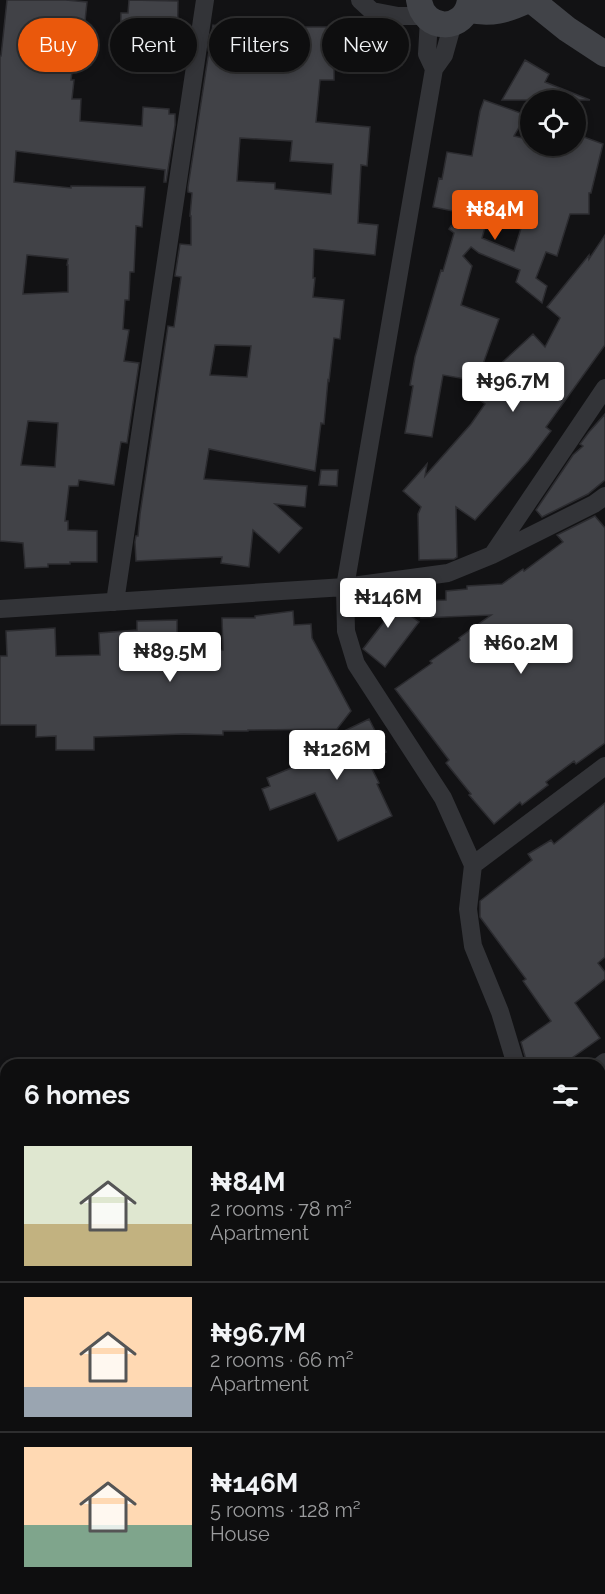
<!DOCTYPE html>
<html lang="en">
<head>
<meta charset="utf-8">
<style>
	body { margin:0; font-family:Raleway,sans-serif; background:#1c1c1d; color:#f1f3f6; height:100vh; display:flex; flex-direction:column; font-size:22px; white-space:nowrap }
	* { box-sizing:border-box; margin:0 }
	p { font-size:20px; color:#9b9c9e }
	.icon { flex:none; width:33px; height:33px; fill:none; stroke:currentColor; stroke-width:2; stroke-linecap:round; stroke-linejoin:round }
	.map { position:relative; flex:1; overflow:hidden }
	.details { position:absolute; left:0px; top:1059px; width:606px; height:536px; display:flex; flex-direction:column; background:#0e0e0f; border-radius:18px 18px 0 0; box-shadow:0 3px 9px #0003,0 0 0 2px #2e2e2f }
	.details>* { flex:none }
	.hud { position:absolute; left:18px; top:18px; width:570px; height:54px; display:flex; gap:12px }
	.fabs { position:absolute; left:520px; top:90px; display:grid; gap:12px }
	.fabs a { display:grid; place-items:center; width:66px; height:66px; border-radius:50%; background:#0e0e0f; box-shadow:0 3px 9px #0003,0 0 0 2px #2e2e2f; font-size:30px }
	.price { position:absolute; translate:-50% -51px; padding:0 14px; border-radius:6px; background:#fff; color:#222; font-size:20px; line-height:39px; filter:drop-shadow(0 2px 3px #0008) }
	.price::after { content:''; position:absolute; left:50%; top:36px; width:18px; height:14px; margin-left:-9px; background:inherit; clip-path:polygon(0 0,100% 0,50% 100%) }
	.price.on { background:#ea580c; color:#fff }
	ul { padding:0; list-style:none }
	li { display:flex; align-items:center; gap:18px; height:150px; padding:0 24px }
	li+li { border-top:2px solid #2e2e2f }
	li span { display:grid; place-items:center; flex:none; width:168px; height:120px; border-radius:0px; color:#555 }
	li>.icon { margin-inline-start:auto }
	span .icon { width:72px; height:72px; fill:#fffc; stroke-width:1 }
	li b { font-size:26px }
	h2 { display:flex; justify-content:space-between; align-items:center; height:72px; padding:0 24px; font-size:26px }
	.tag { padding:0 21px; border-radius:27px; background:#0e0e0f; box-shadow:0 3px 9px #0003,0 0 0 2px #2e2e2f; font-size:21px; line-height:54px }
	.tag.on { background:#ea580c; color:#fff }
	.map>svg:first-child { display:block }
	.built { fill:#1e1e21 }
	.building { fill:#414247; stroke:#2c2c30; stroke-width:1.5; fill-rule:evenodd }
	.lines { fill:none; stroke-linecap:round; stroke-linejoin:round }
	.street { stroke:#333438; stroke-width:18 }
	.secondary { stroke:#414348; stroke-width:26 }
</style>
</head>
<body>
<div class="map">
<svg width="605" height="1594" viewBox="0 0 605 1594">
	<rect width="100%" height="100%" fill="#121214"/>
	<path class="built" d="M 0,1560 L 6,1561 L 6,1588 L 230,1588 L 275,1594 L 0,1594 Z"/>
	<path class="building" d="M 7,0 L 66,0 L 87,2 L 83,41 L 76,40 L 71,80 L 74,80 L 72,99 L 81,99 L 80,121 L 142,126 L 143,107 L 169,109 L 169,114 L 175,114 L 175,125 L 166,182 L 164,182 L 165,170 L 16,151 L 14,182 L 71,188 L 71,186 L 145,187 L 142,227 L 136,226 L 134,272 L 130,272 L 129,300 L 125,300 L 123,329 L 129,330 L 124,361 L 139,363 L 127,443 L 121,442 L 114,485 L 79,480 L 78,486 L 69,486 L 65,521 L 68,521 L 68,530 L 97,531 L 97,562 L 70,562 L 70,564 L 48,564 L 48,567 L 25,568 L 23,543 L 0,541 L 0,56 L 1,56 ZM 27,255 L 68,259 L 67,265 L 68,265 L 68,292 L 23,294 ZM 28,421 L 58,423 L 55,467 L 21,465 Z
		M 129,0 L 178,1 L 177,61 L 120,60 L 121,13 L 128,13 Z
		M 249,18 L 276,19 L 276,27 L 334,27 L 332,65 L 334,65 L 334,80 L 320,80 L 316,122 L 370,127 L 367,166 L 361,165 L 358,223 L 378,225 L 375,255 L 314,249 L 313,278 L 315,278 L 313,297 L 344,300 L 340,339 L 334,338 L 329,381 L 328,380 L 324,424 L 321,423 L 315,471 L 209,449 L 204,479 L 307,486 L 305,507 L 275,504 L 302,528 L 279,553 L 253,530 L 249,567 L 221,563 L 222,557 L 136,561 L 135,542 L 136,536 L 138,536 L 140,514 L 168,326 L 174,327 L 181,277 L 175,276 L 180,244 L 191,245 L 191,216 L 190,216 L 192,193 L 188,192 L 188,187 L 213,25 L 249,31 ZM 240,138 L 292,141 L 290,161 L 333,164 L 331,194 L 275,189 L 275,183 L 237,181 ZM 215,345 L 251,346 L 247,377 L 210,375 Z
		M 525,60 L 549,74 L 545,82 L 590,100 L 502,100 Z
		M 484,100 L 526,115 L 514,136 L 531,140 L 531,146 L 576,146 L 576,134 L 603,144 L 591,193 L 589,193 L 589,214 L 570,214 L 557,256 L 546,252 L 536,278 L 547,286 L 542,303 L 516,282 L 520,270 L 479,253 L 471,247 L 463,256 L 472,266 L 461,305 L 499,319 L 477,381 L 443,375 L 432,437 L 405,433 L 413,386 L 410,385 L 415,357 L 441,270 L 443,271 L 454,233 L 449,229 L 451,226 L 456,228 L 459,218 L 456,218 L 458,212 L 433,207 L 439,178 L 442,179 L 447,152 L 472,156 L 480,111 ZM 494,194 L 530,199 L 514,251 L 482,238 Z
		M 605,235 L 605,345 L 546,427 L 551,431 L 528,461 L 475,520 L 456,507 L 457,557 L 454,559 L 419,560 L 418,514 L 421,507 L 403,491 L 427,464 L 425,476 L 471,424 L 485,404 L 475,396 L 485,382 L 481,382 L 533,334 L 545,347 L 560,318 L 547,307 L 589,255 L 589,259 Z
		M 605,414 L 605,480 L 588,494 L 542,517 L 536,510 L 573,455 L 583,446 L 580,444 L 589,432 Z
		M 321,470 L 338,470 L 337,486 L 319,485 Z
		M 595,516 L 605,528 L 605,743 L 576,764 L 574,761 L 546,782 L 548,785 L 522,805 L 520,802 L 494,824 L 469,795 L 471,794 L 446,763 L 449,760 L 395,689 L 432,663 L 430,661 L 460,640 L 459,638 L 491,615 L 421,618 L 420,601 L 446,600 L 446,591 L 467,589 L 467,586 L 502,584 L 523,569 L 524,571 L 563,542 L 557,535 Z
		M 386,598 L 419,622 L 385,667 L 363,649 L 390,614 L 363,616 L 362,600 Z
		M 293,611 L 294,625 L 311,624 L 312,638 L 351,711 L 337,729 L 248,730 L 248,731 L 223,731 L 223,735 L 184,734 L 94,737 L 94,750 L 56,750 L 56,736 L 36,737 L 36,725 L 0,725 L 0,656 L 7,656 L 6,631 L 55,628 L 56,656 L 100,655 L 99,633 L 137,630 L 137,621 L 177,620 L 177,651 L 223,650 L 222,618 L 255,618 L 255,616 Z
		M 369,719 L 386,752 L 368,761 L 379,783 L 377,784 L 392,816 L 338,841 L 315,793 L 270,810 L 262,789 L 270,786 L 267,778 L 301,764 L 296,754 Z
		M 605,803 L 605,957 L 598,963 L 605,972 L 605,979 L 575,1003 L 600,1038 L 562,1065 L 530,1065 L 526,1060 L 521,1042 L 551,1021 L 523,981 L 526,979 L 480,917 L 480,901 L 532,860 L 528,854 L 551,840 L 554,844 Z"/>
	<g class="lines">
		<path class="street" d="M 360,0 L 372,11 L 398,16 L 425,16
			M 429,19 L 427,54 L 434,69
			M 453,23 L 444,55 L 434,69 L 345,587 L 346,631 L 356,664 L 443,798 L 473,865 L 468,909 L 473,946 L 500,1012 L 516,1065
			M 493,554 L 605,388
			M 115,602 L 205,0
			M 0,609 L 345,587 L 448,573 L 492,555 L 594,504 L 605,496
			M 473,865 L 605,766
			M 600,1066 L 605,1062
			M 600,1122 L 605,1129
			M 600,1328 L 605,1326
			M 0,1500 L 6,1500
			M 562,1588 L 589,1594"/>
		<path class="secondary" d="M 419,0 C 423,32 466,33 470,0
			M 531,0 L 567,29 L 605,54
			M 468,10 C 492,14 505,11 528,0"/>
	</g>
</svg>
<div class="fabs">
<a><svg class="icon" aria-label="locate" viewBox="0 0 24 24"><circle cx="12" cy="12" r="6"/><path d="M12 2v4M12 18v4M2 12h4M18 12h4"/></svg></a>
</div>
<b class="price on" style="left:495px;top:241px">₦84M</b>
<b class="price" style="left:513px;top:413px">₦96.7M</b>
<b class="price" style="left:388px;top:629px">₦146M</b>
<b class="price" style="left:521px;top:675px">₦60.2M</b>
<b class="price" style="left:170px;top:683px">₦89.5M</b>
<b class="price" style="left:337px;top:781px">₦126M</b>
<div class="hud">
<a class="tag on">Buy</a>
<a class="tag">Rent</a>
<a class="tag">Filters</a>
<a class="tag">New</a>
</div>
<section class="details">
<h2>6 homes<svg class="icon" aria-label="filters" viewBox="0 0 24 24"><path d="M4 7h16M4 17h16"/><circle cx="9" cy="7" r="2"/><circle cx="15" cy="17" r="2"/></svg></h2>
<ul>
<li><span style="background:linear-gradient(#dfe7d0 65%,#c2b280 0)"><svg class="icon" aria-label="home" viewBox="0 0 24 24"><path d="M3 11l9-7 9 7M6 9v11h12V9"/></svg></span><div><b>₦84M</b><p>2 rooms · 78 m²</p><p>Apartment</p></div></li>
<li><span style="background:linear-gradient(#ffd9b3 75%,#9aa5b1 0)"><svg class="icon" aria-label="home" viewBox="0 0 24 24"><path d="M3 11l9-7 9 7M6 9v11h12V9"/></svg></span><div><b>₦96.7M</b><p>2 rooms · 66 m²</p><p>Apartment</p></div></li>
<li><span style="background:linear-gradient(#ffd9b3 65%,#7fa58c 0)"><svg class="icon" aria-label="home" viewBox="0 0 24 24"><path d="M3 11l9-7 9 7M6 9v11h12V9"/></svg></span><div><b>₦146M</b><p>5 rooms · 128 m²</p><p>House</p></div></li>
</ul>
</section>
</div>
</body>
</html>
